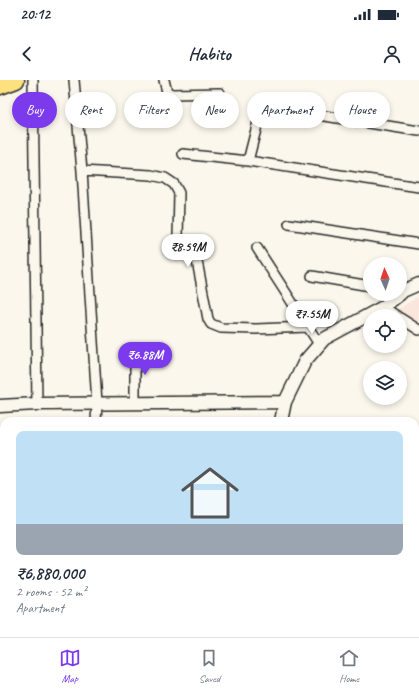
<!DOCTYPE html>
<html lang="en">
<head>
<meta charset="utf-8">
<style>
	body { margin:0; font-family:Caveat,sans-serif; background:#f2f2f3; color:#1f2937; height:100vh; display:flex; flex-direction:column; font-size:15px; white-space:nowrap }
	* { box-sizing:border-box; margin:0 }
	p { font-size:13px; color:#747a83 }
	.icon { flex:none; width:22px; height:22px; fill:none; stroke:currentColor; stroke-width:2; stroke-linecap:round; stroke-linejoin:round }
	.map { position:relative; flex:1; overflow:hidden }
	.side { position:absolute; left:0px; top:337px; width:419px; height:220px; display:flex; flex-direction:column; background:#fff; border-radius:12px 12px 0 0; box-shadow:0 2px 6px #0003 }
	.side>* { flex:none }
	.banner { position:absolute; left:12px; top:12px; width:395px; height:36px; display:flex; gap:8px }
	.needle { width:26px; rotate:357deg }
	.tools { position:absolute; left:363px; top:177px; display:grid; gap:8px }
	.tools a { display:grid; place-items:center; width:44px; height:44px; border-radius:50%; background:#fff; box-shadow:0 2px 6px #0003; font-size:20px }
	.price { position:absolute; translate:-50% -34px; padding:0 9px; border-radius:14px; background:#fff; color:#222; font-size:13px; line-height:26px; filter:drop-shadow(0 1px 2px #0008) }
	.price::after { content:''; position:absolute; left:50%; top:24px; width:12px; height:9px; margin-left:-6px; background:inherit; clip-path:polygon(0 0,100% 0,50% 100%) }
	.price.active { background:#7c3aed; color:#fff }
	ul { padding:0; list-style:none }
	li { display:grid; align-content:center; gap:8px; height:212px; padding:0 16px }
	li span { display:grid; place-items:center; height:124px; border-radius:8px; color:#555 }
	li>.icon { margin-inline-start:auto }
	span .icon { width:72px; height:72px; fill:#fffc; stroke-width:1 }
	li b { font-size:17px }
	.chip { padding:0 14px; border-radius:18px; background:#fff; box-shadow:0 2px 6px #0003; font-size:14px; line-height:36px }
	.chip.active { background:#7c3aed; color:#fff }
	.status { display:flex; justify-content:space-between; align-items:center; height:28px; padding:0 20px; background:#fff; direction:ltr }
	.status svg { height:11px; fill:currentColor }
	header { display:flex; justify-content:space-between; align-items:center; height:52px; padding:0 16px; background:#fff; font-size:18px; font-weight:800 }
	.tab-bar { display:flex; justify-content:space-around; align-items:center; height:56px; border-top:1px solid #e0e1e3; background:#fff; font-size:11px; color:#747a83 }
	.tab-bar a { display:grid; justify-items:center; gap:2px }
	.tab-bar .active { color:#7c3aed }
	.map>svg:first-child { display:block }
	.built { fill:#fae6dd }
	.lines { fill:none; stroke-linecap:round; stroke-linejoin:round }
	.minor-casing { stroke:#2b2b2b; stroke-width:12 }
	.tertiary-casing { stroke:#2b2b2b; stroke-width:15 }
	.trunk-casing { stroke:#2b2b2b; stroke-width:19 }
	.minor { stroke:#fbf7ec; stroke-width:9 }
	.tertiary { stroke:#fbf7ec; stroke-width:12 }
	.trunk { stroke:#fde080; stroke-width:16 }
</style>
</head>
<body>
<div class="status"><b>20:12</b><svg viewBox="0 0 49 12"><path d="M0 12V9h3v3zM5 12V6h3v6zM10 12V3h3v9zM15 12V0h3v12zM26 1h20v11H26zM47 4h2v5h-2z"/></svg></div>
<header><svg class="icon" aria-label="back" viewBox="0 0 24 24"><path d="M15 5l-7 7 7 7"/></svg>Habito<svg class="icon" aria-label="person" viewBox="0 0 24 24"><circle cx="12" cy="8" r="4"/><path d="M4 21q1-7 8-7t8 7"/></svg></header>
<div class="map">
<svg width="419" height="557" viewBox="0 0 419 557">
	<rect width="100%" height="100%" fill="#fbf7ec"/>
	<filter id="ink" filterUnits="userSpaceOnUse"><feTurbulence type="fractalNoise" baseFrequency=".025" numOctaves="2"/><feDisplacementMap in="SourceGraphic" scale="8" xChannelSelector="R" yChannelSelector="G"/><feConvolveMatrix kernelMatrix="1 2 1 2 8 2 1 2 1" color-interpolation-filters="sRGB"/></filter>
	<g filter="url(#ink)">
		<path class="built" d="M 419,216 L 419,247 L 395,231 Z"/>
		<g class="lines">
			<g class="minor-casing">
				<path id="minor" d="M 33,0 L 37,324
					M 74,0 L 82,91 L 97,323 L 96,341
					M 164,0 L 167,12 L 172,14 L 220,13
					M 183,74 L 248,81 L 419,107
					M 248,81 L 262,26 L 419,51
					M 82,91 L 151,95 L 165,98 L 174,104 L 179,113 L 178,157 L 182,163 L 191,166 L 197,181 L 208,239 L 211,244 L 221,248 L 256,249 L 308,247
					M 289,144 L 419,164
					M 257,168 L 319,264
					M 312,196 L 370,206
					M 383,227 L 397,236
					M 400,238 L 419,250
					M 135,323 L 135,269
					M 415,377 L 419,377
					M 415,429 L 419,429
					M 415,509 L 419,509
					M 27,557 L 27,553
					M 306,557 L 307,553
					M 357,557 L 358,553
					M 388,557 L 389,553"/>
			</g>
			<g class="tertiary-casing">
				<path id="tertiary" d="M 400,214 L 403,211 L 419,204
					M 0,326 L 37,324 L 285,322
					M 281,341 L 285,322 L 305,281 L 324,259 L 383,227 L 400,214
					M 221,557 L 224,553"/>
			</g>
			<g class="trunk-casing">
				<path id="trunk" d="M 0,6 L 16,0"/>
			</g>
			<use href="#minor" class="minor"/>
			<use href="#tertiary" class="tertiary"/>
			<use href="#trunk" class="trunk"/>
		</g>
	</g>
</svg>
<div class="tools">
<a><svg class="needle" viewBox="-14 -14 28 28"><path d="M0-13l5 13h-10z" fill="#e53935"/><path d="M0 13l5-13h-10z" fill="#747a83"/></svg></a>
<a><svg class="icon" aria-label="locate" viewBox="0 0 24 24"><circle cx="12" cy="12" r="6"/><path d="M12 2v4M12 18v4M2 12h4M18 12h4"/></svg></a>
<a><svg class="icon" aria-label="layers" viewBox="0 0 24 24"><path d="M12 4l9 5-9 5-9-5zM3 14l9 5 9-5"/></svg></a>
</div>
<b class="price" style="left:188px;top:188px">₹8.59M</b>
<b class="price" style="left:312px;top:255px">₹7.55M</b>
<b class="price active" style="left:145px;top:296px">₹6.88M</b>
<div class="banner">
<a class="chip active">Buy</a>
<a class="chip">Rent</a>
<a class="chip">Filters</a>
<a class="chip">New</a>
<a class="chip">Apartment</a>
<a class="chip">House</a>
</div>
<section class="side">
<ul>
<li><span style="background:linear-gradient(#bfe0f5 75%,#9aa5b1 0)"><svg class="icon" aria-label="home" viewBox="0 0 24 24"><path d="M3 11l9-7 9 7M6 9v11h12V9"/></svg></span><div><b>₹6,880,000</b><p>2 rooms · 52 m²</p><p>Apartment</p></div></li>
</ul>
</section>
</div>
<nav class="tab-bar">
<a class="active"><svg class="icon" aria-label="map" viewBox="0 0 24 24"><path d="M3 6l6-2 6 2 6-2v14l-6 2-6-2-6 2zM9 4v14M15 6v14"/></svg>Map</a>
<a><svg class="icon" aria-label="saved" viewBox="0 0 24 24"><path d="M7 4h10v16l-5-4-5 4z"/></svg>Saved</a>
<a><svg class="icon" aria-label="home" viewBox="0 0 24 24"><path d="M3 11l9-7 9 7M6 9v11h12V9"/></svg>Home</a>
</nav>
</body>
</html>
